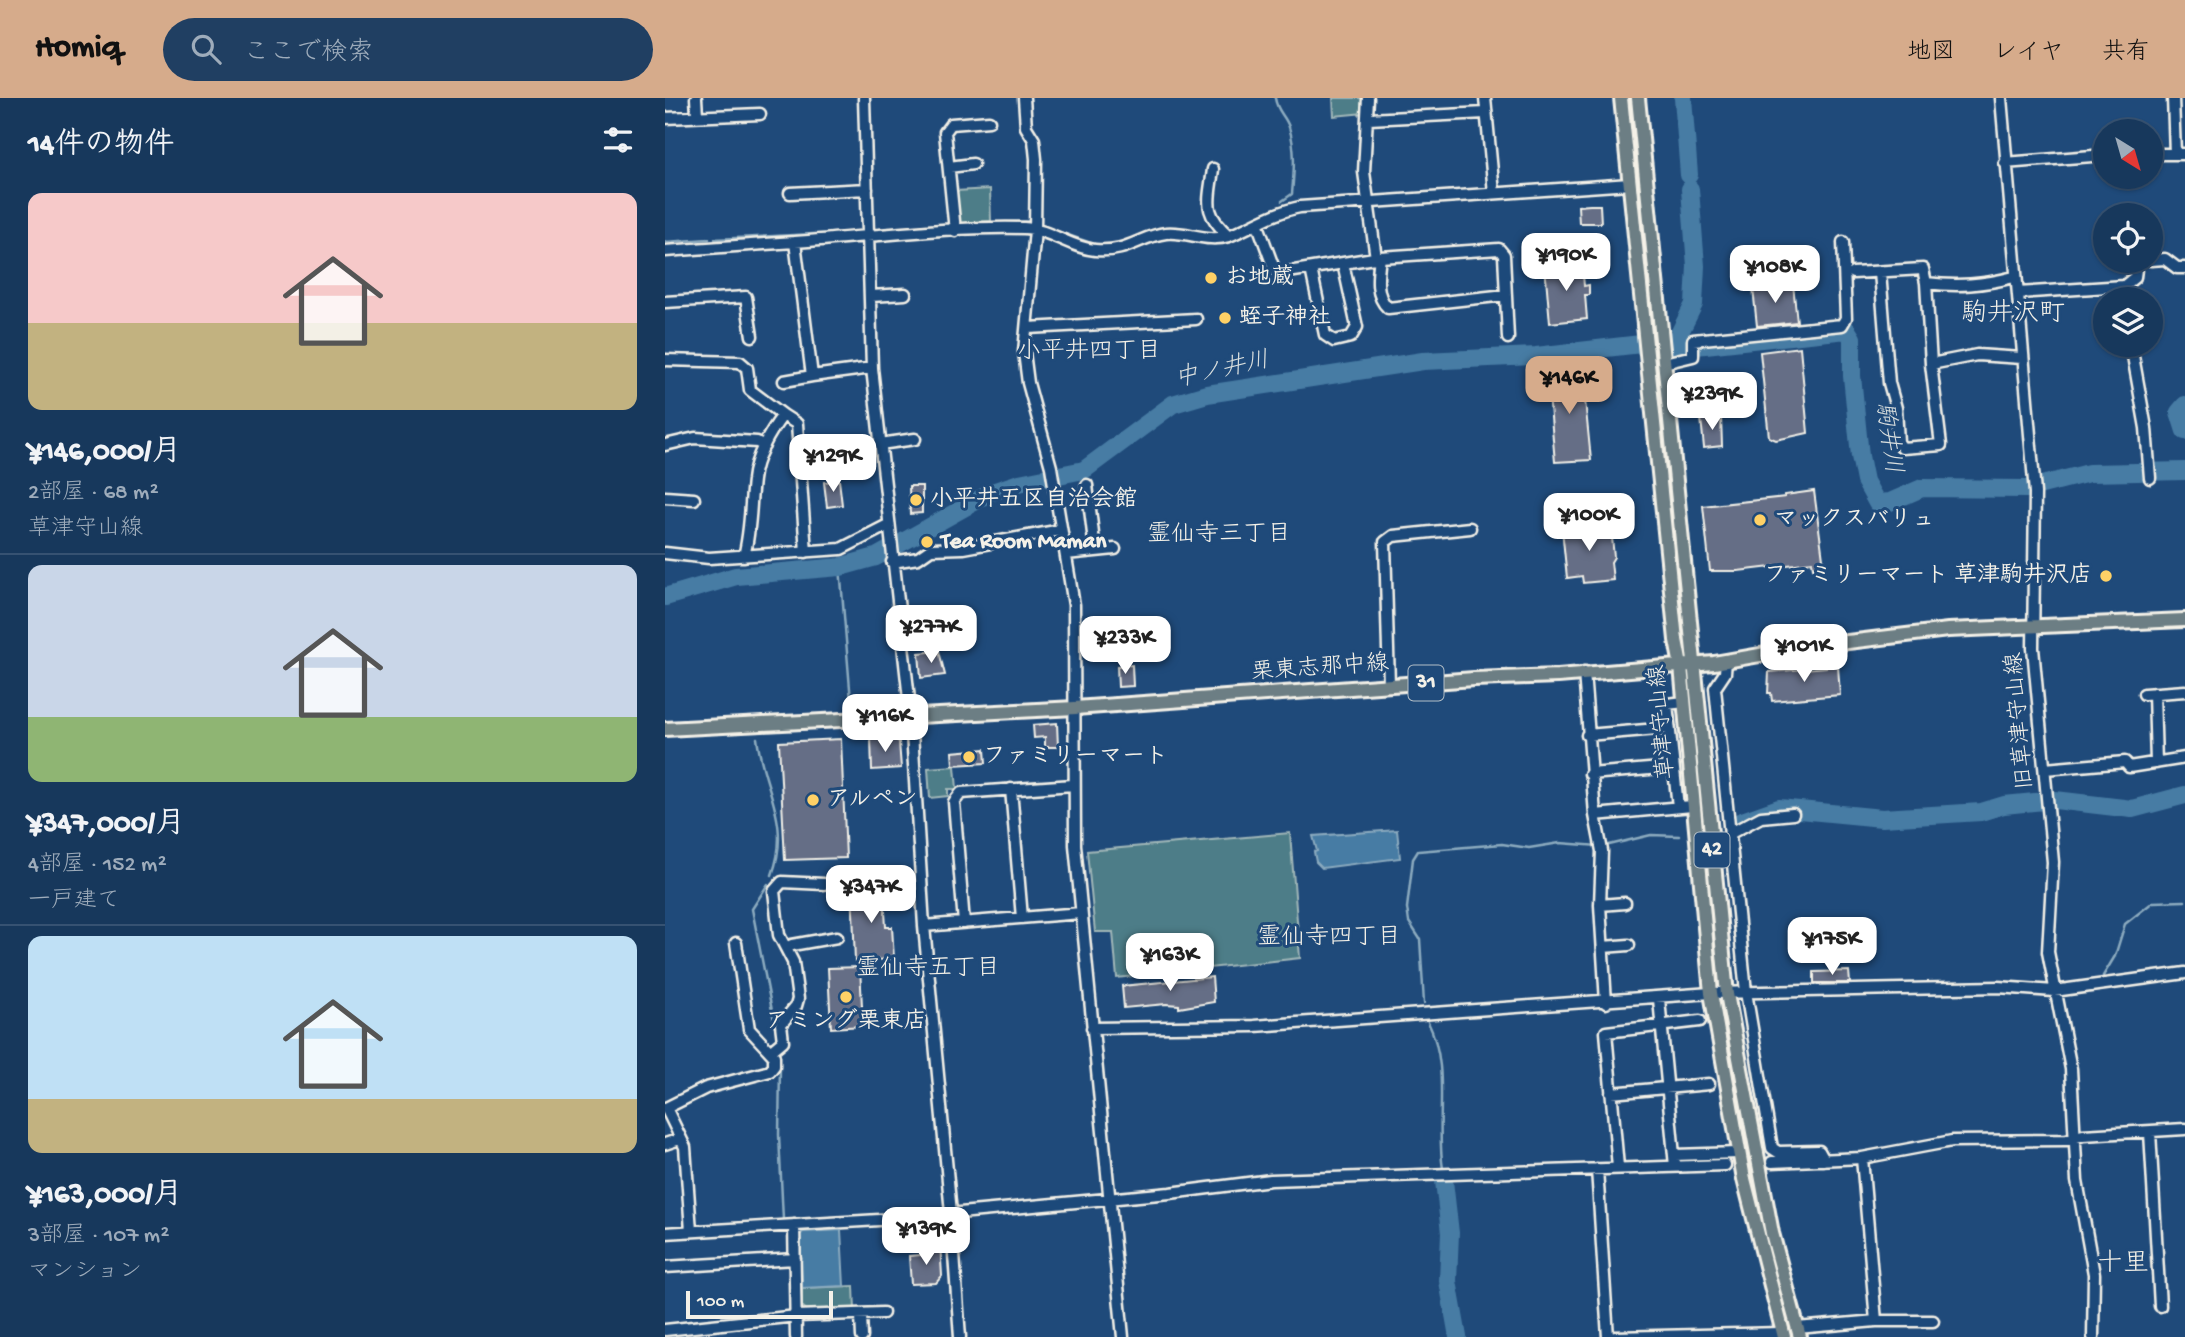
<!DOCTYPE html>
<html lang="ja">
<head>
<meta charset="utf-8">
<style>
	body { margin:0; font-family:"Gochi Hand","Klee One",sans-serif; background:#203f62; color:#f1f3f6; height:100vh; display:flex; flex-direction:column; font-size:26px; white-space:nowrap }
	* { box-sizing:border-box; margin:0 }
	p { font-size:23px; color:#9eacbb }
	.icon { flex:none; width:38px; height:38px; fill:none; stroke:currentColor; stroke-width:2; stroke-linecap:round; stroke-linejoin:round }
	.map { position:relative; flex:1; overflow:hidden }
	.panel { display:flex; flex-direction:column; background:#17385c; width:665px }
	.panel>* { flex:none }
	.needle { width:46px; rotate:143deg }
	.buttons { position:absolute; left:1428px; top:21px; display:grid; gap:14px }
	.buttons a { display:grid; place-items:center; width:70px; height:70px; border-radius:50%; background:#17385c; box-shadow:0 2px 5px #0004,0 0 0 2px #365272; font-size:35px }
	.scale { position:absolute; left:21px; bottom:18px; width:147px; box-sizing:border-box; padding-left:7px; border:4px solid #f4f1e8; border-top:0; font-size:19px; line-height:24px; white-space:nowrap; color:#f4f1e8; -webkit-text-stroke:5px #1f4a7a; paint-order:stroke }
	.price { position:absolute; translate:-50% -60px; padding:0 16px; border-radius:14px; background:#fff; color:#222; font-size:23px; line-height:46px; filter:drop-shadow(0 2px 4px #0008) }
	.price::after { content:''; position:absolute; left:50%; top:42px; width:21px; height:16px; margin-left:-10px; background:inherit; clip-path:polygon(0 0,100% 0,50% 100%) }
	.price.current { background:#d6ab8b; color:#111 }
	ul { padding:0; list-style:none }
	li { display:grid; align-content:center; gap:14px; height:371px; padding:0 28px }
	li+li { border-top:2px solid #365272 }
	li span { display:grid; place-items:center; height:217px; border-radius:14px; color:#555 }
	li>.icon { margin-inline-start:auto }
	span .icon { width:126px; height:126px; fill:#fffc; stroke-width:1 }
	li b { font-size:30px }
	h2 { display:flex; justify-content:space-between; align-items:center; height:84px; padding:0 28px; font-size:30px }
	header { display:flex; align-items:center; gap:42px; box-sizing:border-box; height:98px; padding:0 35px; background:#d6ab8b; color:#111 }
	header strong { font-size:33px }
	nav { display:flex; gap:38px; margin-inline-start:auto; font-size:24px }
	.search { width:490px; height:63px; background:#203f62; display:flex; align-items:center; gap:18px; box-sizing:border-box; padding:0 24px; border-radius:38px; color:#9eacbb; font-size:26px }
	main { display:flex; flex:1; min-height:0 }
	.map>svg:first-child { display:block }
	.green { fill:#4e7d88; stroke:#a1b7b8; stroke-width:2 }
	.water { fill:#477ca4; stroke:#8cabbf; stroke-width:2 }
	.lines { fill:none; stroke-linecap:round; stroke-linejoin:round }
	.stream { stroke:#8cabbf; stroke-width:2.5 }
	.river { stroke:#477ca4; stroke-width:18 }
	.building { fill:#656e86; stroke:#f4f1e8; stroke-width:2 }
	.minor-tunnel { stroke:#3f638a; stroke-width:10; stroke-dasharray:10 5; stroke-linecap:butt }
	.minor-casing { stroke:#f4f1e8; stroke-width:15 }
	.major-casing { stroke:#f4f1e8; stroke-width:18 }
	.minor { stroke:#1f4a7a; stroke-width:10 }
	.major { stroke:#6c7e84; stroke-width:12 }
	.poi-dot { fill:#ffd166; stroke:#1f4a7a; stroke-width:2.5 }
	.labels { text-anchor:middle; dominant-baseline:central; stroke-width:6; stroke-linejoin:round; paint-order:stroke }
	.shield { fill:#1f4a7a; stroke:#b4bfc7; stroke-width:2 }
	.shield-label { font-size:21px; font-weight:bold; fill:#f4f1e8 }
	.poi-label { font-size:23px; font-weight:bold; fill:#f4f1e8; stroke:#1f4a7a; text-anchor:start }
	.street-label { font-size:23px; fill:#f4f1e8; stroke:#1f4a7a }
	.neighbourhood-label { font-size:24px; fill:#f4f1e8; stroke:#1f4a7a }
	.water-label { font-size:24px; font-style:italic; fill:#dadfde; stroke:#1f4a7a }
	.quarter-label { font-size:26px; fill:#f4f1e8; stroke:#1f4a7a }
</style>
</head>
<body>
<header>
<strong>Homiq</strong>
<div class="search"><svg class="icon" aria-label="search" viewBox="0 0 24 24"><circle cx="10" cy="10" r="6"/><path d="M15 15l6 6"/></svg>ここで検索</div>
<nav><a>地図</a><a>レイヤ</a><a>共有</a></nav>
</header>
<main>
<section class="panel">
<h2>14件の物件<svg class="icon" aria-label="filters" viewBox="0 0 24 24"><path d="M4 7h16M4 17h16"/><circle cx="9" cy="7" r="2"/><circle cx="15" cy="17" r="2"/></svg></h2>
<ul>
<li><span style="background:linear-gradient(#f6c9c9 60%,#c2b280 0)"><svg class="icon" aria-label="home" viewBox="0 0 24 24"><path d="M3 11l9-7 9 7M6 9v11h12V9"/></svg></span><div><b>¥146,000/月</b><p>2部屋 · 68 m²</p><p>草津守山線</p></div></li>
<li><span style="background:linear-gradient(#c9d6e8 70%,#8fb573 0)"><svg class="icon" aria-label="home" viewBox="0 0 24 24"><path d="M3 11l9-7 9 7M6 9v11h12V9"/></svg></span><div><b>¥347,000/月</b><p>4部屋 · 152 m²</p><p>一戸建て</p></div></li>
<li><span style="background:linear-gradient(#bfe0f5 75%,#c2b280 0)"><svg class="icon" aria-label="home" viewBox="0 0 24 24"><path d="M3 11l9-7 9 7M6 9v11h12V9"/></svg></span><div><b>¥163,000/月</b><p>3部屋 · 107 m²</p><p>マンション</p></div></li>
</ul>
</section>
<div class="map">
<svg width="1520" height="1239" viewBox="0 0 1520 1239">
	<rect width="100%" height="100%" fill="#1f4a7a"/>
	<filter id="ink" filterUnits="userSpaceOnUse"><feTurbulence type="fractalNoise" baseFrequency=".0143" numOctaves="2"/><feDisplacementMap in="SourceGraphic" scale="14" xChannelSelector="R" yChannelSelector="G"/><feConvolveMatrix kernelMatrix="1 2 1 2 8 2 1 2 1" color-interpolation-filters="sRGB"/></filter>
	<g filter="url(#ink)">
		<path class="green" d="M 668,0 L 698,0 L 699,15 L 669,18 Z
			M 325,91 L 326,123 L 294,125 L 291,93 Z
			M 290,668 L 292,691 L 283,691 L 283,698 L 265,700 L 263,670 Z
			M 625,735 L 635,860 L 452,880 L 448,834 L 430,834 L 422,753 Z
			M 189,1188 L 190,1212 L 143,1213 L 137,1208 L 137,1190 Z"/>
		<path class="water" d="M 732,732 L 735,760 L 657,770 L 651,764 L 649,754 L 652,753 L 648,738 Z
			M 176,1132 L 179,1188 L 137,1190 L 135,1137 L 138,1134 Z"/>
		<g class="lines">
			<path class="stream" d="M 610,0 C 612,14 620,17 624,29 C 631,52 629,73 627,96 L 617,103
				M 294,126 L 368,123
				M 380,129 L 429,146
				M 504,130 L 528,133
				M 216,132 L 233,131
				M 50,141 L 189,134
				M 0,144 L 44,141
				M 175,469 L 186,603
				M 92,640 C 98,691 127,724 107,777
				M 940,748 L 986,737 L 1014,738
				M 103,786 L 87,811 L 112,938
				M 1438,878 L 1450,858 L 1460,826 L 1488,804 L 1520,803
				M 759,905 L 755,841 L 744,824 L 742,810 L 748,761 L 753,753 L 837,746 L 864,750 L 895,745 L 934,748
				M 763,924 C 786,970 770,1022 778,1071
				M 115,966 L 114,1037 L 118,1122
				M 1153,1223 L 1164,1222"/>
			<path class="river" d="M 1018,0 L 1024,77
				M 1011,242 L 1012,250 L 1182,232 L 1187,240 L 1187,278 L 1195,358 L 1200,383 L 1212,405 L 1225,404 L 1257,390 L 1361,391 L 1424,375 L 1520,373
				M 1011,242 L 1029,206 L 1031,168 L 1025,91
				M 1520,307 L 1514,314 L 1520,333
				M 0,499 L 71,478 L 175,469 L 211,459 L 327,394 L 354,385 L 419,372 L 508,306 L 542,296 L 758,263 L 871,258 L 1011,242
				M 1066,727 L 1114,710 L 1217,720 L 1316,714 L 1339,707 L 1390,702 L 1467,711 L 1520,697
				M 779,1083 L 785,1135 L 783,1183 L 793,1239"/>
		</g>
		<path class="building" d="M 925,107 L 935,107 L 936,125 L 914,125 L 913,108 Z
			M 917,165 L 919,188 L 924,187 L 924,197 L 920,197 L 922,221 L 885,225 L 880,168 Z
			M 1128,186 L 1132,224 L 1092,228 L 1088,190 Z
			M 1135,249 L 1143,335 L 1111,342 L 1104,339 L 1095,254 Z
			M 917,272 L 926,362 L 890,364 L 882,275 Z
			M 1056,318 L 1057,348 L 1039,350 L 1036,320 Z
			M 174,382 L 177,407 L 162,409 L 159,384 Z
			M 244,388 L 257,388 L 257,415 L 245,416 Z
			M 1149,393 L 1159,468 L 1148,470 L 1147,464 L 1073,473 L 1045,473 L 1038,408 L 1120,399 L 1120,397 Z
			M 942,426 L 946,430 L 949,459 L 946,464 L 948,482 L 918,485 L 917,478 L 902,480 L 897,431 Z
			M 274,553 L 280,577 L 256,580 L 254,555 Z
			M 467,567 L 468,588 L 453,589 L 452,568 Z
			M 1173,568 L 1175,597 L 1107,603 L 1106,595 L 1103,595 L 1104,574 Z
			M 392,625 L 393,649 L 380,649 L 380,639 L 369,640 L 368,627 Z
			M 228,640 L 234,644 L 236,670 L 207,672 L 206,641 Z
			M 176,641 L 181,760 L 120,762 L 114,644 Z
			M 320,651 L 321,665 L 288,667 L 287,654 Z
			M 214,787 L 215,797 L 219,797 L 221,829 L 227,829 L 229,861 L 190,863 L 187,789 Z
			M 195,869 L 198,928 L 166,930 L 163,870 Z
			M 1184,873 L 1185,885 L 1149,885 L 1149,874 Z
			M 547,879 L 549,904 L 514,910 L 514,907 L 501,906 L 459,910 L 457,888 Z
			M 275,1145 L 277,1178 L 271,1185 L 246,1186 L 244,1158 L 267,1156 L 266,1146 Z"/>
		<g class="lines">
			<path class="minor-tunnel" d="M 1060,1067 L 1099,1065"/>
			<g class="minor-casing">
				<path id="minor" d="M 31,0 L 32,17
					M 199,0 L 207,270 L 246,619 L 259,828 L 286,1115 L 295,1239
					M 359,0 L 361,29 L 369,42 L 371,61 L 370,132 L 359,254 L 363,285 L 386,369 L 409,507 L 410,747 L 458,1239
					M 703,0 L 699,74 L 711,160
					M 820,0 L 829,95
					M 1336,0 L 1370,395 L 1368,550 L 1388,764 L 1383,854 L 1406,971 L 1412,1083 L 1429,1176 L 1428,1239
					M 1508,0 L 1510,56
					M 0,20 L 95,16
					M 704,21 L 820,15
					M 1486,56 L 1520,56
					M 1340,65 L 1440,57
					M 284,69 L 308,66
					M 548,71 C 544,104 537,114 564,138 C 588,128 609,114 635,109 L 965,86
					M 125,95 L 202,91
					M 593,127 L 611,176 L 715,159 L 834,151 L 839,157 L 843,240
					M 290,133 L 280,34 L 286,26 L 324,23
					M 0,153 L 130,144
					M 715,159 C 713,176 709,197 723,210 L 841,197
					M 1486,162 L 1500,161 L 1512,170 L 1520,170
					M 646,171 L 660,237 L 669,243 L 686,239 L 692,229 L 678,165
					M 1215,174 L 1224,285 L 1231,310 L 1233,344 L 1237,350 L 1276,347 L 1266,266 L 1312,257 L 1357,260
					M 1188,175 L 1258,171 L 1261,185 C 1293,189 1318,187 1349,179
					M 1261,185 L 1266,266
					M 1459,188 L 1461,201
					M 1353,195 L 1459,188 L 1470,179 L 1472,163
					M 206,198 L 240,196
					M 0,204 L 81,199 L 87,238
					M 363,230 L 531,221
					M 1466,247 L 1481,330 L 1485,380
					M 0,262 L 75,264 L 82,270 L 85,292 L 118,317
					M 999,265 L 1028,258 L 1028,242 L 1177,227 L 1181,220 L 1178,144
					M 207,270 L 147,278 L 130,144 C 206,139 283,128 359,130 C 384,131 406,150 430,152 C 463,155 475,138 501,135 C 523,133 542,145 564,138
					M 119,283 L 147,278
					M 215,346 L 250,341
					M 0,347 L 30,340 L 92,344 L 99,348
					M 422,387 L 430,452
					M 0,399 L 29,401
					M 0,455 L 44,460 L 176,451 L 223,427
					M 401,456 L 450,451
					M 79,458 C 86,432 85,408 88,382 C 90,360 104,335 118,317 L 132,326 L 141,454
					M 227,464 L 253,460 L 266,451 L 298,450 L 396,432
					M 1061,563 L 1060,575 L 1050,590 L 1081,894 L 1107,1050 L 1113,1054 L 1154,1053 L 1159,1062
					M 919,574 L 930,717 L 1027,708
					M 724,587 L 720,444 L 728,438 L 805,430
					M 1489,595 L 1491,665
					M 1479,596 L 1520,593
					M 922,637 L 1004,630
					M 1380,671 L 1460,664 L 1464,669 L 1520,660
					M 925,676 L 1008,669
					M 346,691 L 357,820
					M 1013,709 L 1002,606 L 1020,604
					M 930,717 L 937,753 L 935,807 L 941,905
					M 1064,736 L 1096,719 L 1128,716
					M 935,807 L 960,805
					M 299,825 L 289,704 L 296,695 L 408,687
					M 259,828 L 416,815
					M 938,849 L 964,847
					M 121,850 L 127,847 L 172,839
					M 994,901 L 1010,1068
					M 427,930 L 589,928 L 1046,895 L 1333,889 L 1389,893 L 1520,875
					M 106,953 L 118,943 L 116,926 L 131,908 L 133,901 L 128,864 L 114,837 L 109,793 L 117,784 L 159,786
					M 946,995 L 1044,986
					M 1485,1034 L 1495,1208
					M 0,1046 L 15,1041
					M 1010,1057 L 1073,1055
					M 1197,1060 L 1211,1223
					M 1107,1064 L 1197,1060 L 1287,1043 L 1402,1042 L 1418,1037 L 1520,1031
					M 953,1069 L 941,934 L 1035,923
					M 932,1071 L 943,1239
					M 129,1127 L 131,1239
					M 26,1133 L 20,1049 L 1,1010 L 41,990 L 105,973 L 109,968 L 109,958 L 84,931 L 71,845
					M 0,1135 L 231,1121 L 505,1095 L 606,1082 L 1060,1067
					M 0,1169 L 130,1161
					M 196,1217 L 197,1239
					M 1132,1230 L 1211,1223 L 1268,1223
					M 0,1232 L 132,1218 L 218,1215
					M 950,1239 L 1117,1235"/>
			</g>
			<g class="major-casing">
				<path id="major" d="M 956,0 L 1011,542 L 1016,568 L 1046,895 L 1079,1081 L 1119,1239
					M 973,0 L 1062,896 L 1107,1135 L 1135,1239
					M 0,631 L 410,610 L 809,581 L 893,578 L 1049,565 L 1141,549 L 1283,532 L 1520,522"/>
			</g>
			<use href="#minor" class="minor"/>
			<use href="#major" class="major"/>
		</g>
	</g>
	<g class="poi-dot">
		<circle cx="546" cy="180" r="7"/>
		<circle cx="560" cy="220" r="7"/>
		<circle cx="251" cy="402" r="7"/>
		<circle cx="1095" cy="422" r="7"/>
		<circle cx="262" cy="444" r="7"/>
		<circle cx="1441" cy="478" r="7"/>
		<circle cx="304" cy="659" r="7"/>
		<circle cx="148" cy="702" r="7"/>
		<circle cx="181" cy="899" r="7"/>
	</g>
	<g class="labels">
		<g class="shield">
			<rect x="743.5" y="567.5" width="35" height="35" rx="5"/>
			<rect x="1029.5" y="734.5" width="35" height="35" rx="5"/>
		</g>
		<g class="shield-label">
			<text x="761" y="585">31</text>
			<text x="1047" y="752">42</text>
		</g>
		<g class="poi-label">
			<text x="560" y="180">お地蔵</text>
			<text x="574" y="220">蛭子神社</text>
			<text x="265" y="402">小平井五区自治会館</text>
			<text x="1109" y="422">マックスバリュ</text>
			<text x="276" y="444">Tea Room Maman</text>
			<text x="1427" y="478" text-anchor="end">ファミリーマート 草津駒井沢店</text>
			<text x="318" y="659">ファミリーマート</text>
			<text x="162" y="702">アルペン</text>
			<text x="181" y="924" text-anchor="middle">アミング栗東店</text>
		</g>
		<g class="street-label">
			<text transform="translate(655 571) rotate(-4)">栗東志那中線</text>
			<text transform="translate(1356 623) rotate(-95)">旧草津守山線</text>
			<text transform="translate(998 624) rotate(-95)">草津守山線</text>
		</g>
		<g class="neighbourhood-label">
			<text x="424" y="254">小平井四丁目</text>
			<text x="554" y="437">霊仙寺三丁目</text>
			<text x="664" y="840">霊仙寺四丁目</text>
			<text x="263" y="871">霊仙寺五丁目</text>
		</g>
		<g class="water-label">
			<text transform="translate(557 273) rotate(-12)">中ノ井川</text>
			<text transform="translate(1222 340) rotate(82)">駒井川</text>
		</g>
		<g class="quarter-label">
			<text x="1348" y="217">駒井沢町</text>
			<text x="1458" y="1167">十里</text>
		</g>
	</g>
</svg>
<div class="buttons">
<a><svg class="needle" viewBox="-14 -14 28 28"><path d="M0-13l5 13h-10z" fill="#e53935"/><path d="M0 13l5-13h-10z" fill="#9eacbb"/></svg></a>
<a><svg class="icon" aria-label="locate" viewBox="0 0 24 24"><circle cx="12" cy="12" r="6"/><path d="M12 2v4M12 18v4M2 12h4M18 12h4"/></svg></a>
<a><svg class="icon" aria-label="layers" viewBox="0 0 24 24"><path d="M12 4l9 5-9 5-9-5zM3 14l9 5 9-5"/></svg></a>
</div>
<div class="scale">100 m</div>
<b class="price" style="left:901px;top:195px">¥190K</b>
<b class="price" style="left:1110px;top:207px">¥108K</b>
<b class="price current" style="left:904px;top:318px">¥146K</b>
<b class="price" style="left:1047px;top:334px">¥239K</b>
<b class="price" style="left:168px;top:396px">¥129K</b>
<b class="price" style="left:924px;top:455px">¥100K</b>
<b class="price" style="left:266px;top:567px">¥277K</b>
<b class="price" style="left:460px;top:578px">¥233K</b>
<b class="price" style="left:1139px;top:586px">¥101K</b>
<b class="price" style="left:220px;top:656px">¥116K</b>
<b class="price" style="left:206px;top:827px">¥347K</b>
<b class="price" style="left:1167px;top:879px">¥175K</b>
<b class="price" style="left:505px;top:895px">¥163K</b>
<b class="price" style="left:261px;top:1169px">¥139K</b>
</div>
</main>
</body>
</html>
